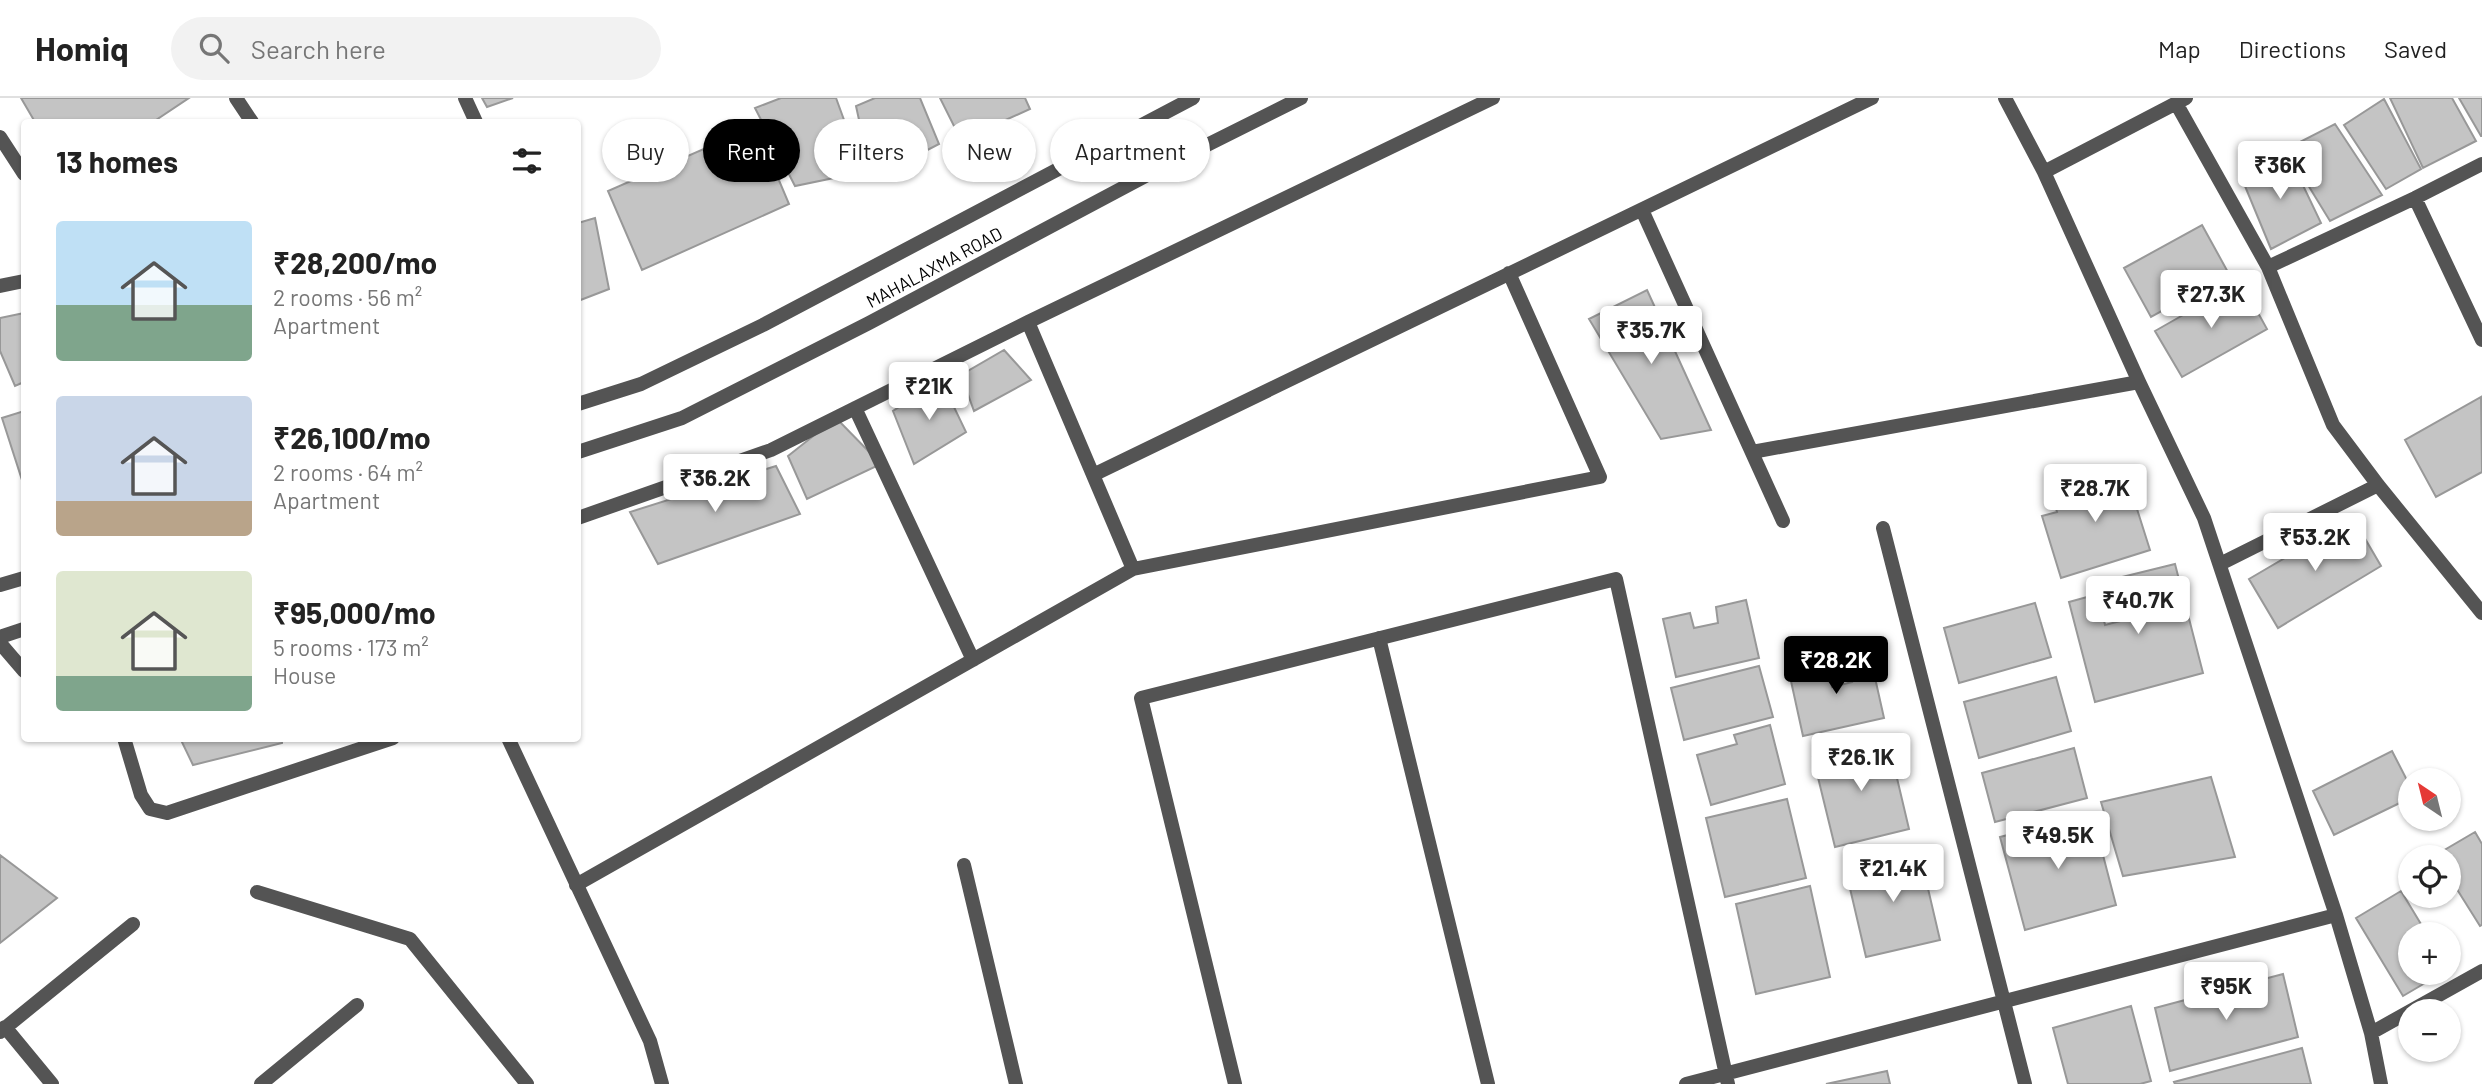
<!DOCTYPE html>
<html lang="en">
<head>
<meta charset="utf-8">
<style>
	body { margin:0; font-family:Barlow,sans-serif; background:#f2f2f2; color:#222; height:100vh; display:flex; flex-direction:column; font-size:26px; white-space:nowrap }
	* { box-sizing:border-box; margin:0 }
	p { font-size:23px; color:#767676 }
	.icon { flex:none; width:38px; height:38px; fill:none; stroke:currentColor; stroke-width:2; stroke-linecap:round; stroke-linejoin:round }
	.map { position:relative; flex:1; overflow:hidden }
	.details { position:absolute; left:21px; top:21px; width:560px; height:623px; display:flex; flex-direction:column; background:#fff; border-radius:7px; box-shadow:0 2px 5px #0004 }
	.details>* { flex:none }
	.top-card { position:absolute; left:602px; top:21px; width:665px; height:63px; display:flex; gap:14px }
	.needle { width:46px; rotate:325deg }
	.tools { position:absolute; left:2398px; top:670px; display:grid; gap:14px }
	.tools a { display:grid; place-items:center; width:63px; height:63px; border-radius:50%; background:#fff; box-shadow:0 2px 5px #0004; font-size:35px }
	.price { position:absolute; translate:-50% -60px; padding:0 16px; border-radius:7px; background:#fff; color:#222; font-size:23px; line-height:46px; filter:drop-shadow(0 2px 4px #0008) }
	.price::after { content:''; position:absolute; left:50%; top:42px; width:21px; height:16px; margin-left:-10px; background:inherit; clip-path:polygon(0 0,100% 0,50% 100%) }
	.price.selected { background:#000; color:#fff }
	ul { padding:0; list-style:none }
	li { display:flex; align-items:center; gap:21px; height:175px; padding:0 35px }
	li span { display:grid; place-items:center; flex:none; width:196px; height:140px; border-radius:7px; color:#555 }
	li>.icon { margin-inline-start:auto }
	span .icon { width:84px; height:84px; fill:#fffc; stroke-width:1 }
	li b { font-size:30px }
	h2 { display:flex; justify-content:space-between; align-items:center; height:84px; padding:0 35px; font-size:30px }
	.pill { padding:0 24px; border-radius:32px; background:#fff; box-shadow:0 2px 5px #0004; font-size:24px; line-height:63px }
	.pill.selected { background:#000; color:#fff }
	header { display:flex; align-items:center; gap:42px; box-sizing:border-box; height:98px; padding:0 35px; background:#fff; border-bottom:2px solid #e0e0e0 }
	header strong { font-size:33px }
	nav { display:flex; gap:38px; margin-inline-start:auto; font-size:24px }
	.search { width:490px; height:63px; background:#f2f2f2; display:flex; align-items:center; gap:18px; box-sizing:border-box; padding:0 24px; border-radius:38px; color:#767676; font-size:26px }
	.map>svg:first-child { display:block }
	.building { fill:#c4c4c4; stroke:#989898; stroke-width:2 }
	.lines { fill:none; stroke-linecap:round; stroke-linejoin:round }
	.minor { stroke:#545454; stroke-width:14 }
	.tertiary { stroke:#545454; stroke-width:14 }
	.labels { text-anchor:middle; dominant-baseline:central; stroke-width:6; stroke-linejoin:round; paint-order:stroke }
	.street-label { font-size:18px; fill:#000; stroke:#fff }
</style>
</head>
<body>
<header>
<strong>Homiq</strong>
<div class="search"><svg class="icon" aria-label="search" viewBox="0 0 24 24"><circle cx="10" cy="10" r="6"/><path d="M15 15l6 6"/></svg>Search here</div>
<nav><a>Map</a><a>Directions</a><a>Saved</a></nav>
</header>
<div class="map">
<svg width="2482" height="986" viewBox="0 0 2482 986">
	<rect width="100%" height="100%" fill="#fff"/>
	<path class="building" d="M 21,0 L 189,0 L 153,24 L 35,24 Z
		M 482,0 L 513,0 L 487,9 Z
		M 781,0 L 836,0 L 863,74 L 795,88 L 755,10 Z
		M 875,0 L 920,0 L 939,46 L 872,81 L 856,8 Z
		M 940,0 L 1025,0 L 1030,11 L 961,42 Z
		M 2390,0 L 2452,0 L 2476,43 L 2423,70 Z
		M 2459,0 L 2482,0 L 2482,38 L 2481,38 Z
		M 2384,1 L 2421,71 L 2386,91 L 2344,27 Z
		M 2335,26 L 2382,97 L 2330,123 L 2286,51 Z
		M 756,28 L 789,106 L 642,172 L 608,93 Z
		M 2288,56 L 2321,125 L 2271,151 L 2240,76 Z
		M 595,120 L 609,191 L 578,203 L 578,125 Z
		M 2202,127 L 2229,176 L 2151,219 L 2124,170 Z
		M 2241,184 L 2267,231 L 2182,279 L 2155,233 Z
		M 1647,192 L 1711,332 L 1661,341 L 1589,221 Z
		M 24,215 L 24,284 L 15,288 L 0,253 L 0,220 Z
		M 1004,252 L 1031,282 L 974,313 L 961,277 Z
		M 941,282 L 966,334 L 914,366 L 893,313 Z
		M 2481,299 L 2482,374 L 2436,399 L 2405,342 Z
		M 24,313 L 24,381 L 22,382 L 2,320 Z
		M 836,320 L 881,366 L 807,401 L 788,358 Z
		M 776,368 L 800,416 L 658,466 L 630,414 Z
		M 2124,370 L 2150,452 L 2061,480 L 2042,418 L 2057,414 L 2051,393 Z
		M 2353,420 L 2381,468 L 2278,530 L 2249,481 Z
		M 2175,466 L 2203,575 L 2095,604 L 2069,504 L 2098,496 L 2105,527 L 2128,521 L 2118,480 Z
		M 1746,502 L 1759,560 L 1676,579 L 1663,521 L 1690,515 L 1694,530 L 1718,525 L 1716,509 Z
		M 2035,505 L 2051,559 L 1959,585 L 1944,530 Z
		M 1869,553 L 1884,620 L 1803,638 L 1789,574 L 1827,565 L 1832,589 L 1852,584 L 1846,558 Z
		M 1759,568 L 1773,619 L 1684,642 L 1671,590 Z
		M 2056,579 L 2071,633 L 1979,660 L 1964,604 Z
		M 1770,627 L 1785,686 L 1711,707 L 1697,657 L 1737,646 L 1734,637 Z
		M 180,640 L 282,640 L 282,645 L 193,667 Z
		M 1888,642 L 1909,731 L 1835,749 L 1813,659 Z
		M 2074,650 L 2087,700 L 1995,724 L 1982,675 Z
		M 2392,653 L 2410,688 L 2410,700 L 2334,737 L 2313,693 Z
		M 2211,679 L 2235,759 L 2123,778 L 2101,704 Z
		M 1787,701 L 1806,780 L 1725,799 L 1706,720 Z
		M 2092,715 L 2116,807 L 2025,832 L 2000,739 Z
		M 2475,734 L 2482,746 L 2482,827 L 2480,828 L 2448,777 L 2448,760 L 2437,760 L 2436,757 Z
		M 1919,752 L 1940,842 L 1866,859 L 1845,769 Z
		M 0,757 L 57,800 L 0,845 Z
		M 1810,788 L 1830,879 L 1756,896 L 1736,806 Z
		M 2401,793 L 2427,836 L 2410,836 L 2410,875 L 2442,875 L 2403,898 L 2356,820 Z
		M 2283,876 L 2298,939 L 2170,973 L 2155,910 Z
		M 2131,908 L 2151,983 L 2140,986 L 2068,986 L 2053,930 Z
		M 2302,950 L 2311,986 L 2175,986 L 2174,984 Z
		M 1887,973 L 1890,986 L 1826,986 Z"/>
	<g class="lines">
		<path class="minor" d="M 236,0 L 252,24
			M 465,0 L 476,24
			M 2005,0 L 2044,74 L 2139,284 L 2204,420 L 2336,817 L 2371,935 L 2381,986
			M 2176,5 L 2268,169 L 2333,327 L 2378,387 L 2482,515
			M 2044,74 L 2186,0
			M 2415,100 L 2482,242
			M 1642,112 L 1783,423
			M 2268,169 L 2415,100 L 2482,66
			M 0,188 L 24,183
			M 1028,224 L 1133,471
			M 855,310 L 973,562
			M 1752,354 L 2139,284
			M 1093,377 L 1872,0
			M 578,420 L 771,352 L 1028,224 L 1493,0
			M 1883,430 L 2025,986
			M 2220,466 L 2378,387
			M 1379,540 L 1488,986
			M 0,545 L 24,573
			M 124,640 L 141,697 L 150,711 L 167,715 L 393,640
			M 508,640 L 650,943 L 662,986
			M 964,767 L 1016,986
			M 576,787 L 1133,471 L 1600,379 L 1509,175
			M 257,794 L 410,841 L 527,986
			M 5,929 L 52,986
			M 0,934 L 133,826
			M 2371,935 L 2482,873
			M 261,986 L 357,907
			M 1235,986 L 1141,600 L 1616,481 L 1728,986
			M 1686,986 L 2336,817"/>
		<path class="tertiary" d="M 0,39 L 24,76
			M 578,306 L 641,286 L 763,227 L 1193,0
			M 578,354 L 682,320 L 869,225 L 1149,76 L 1301,0
			M 0,487 L 24,480
			M 0,539 L 24,531"/>
	</g>
	<g class="labels">
		<g class="street-label">
			<text transform="translate(934 169) rotate(-28)">MAHALAXMA ROAD</text>
		</g>
	</g>
</svg>
<div class="tools">
<a><svg class="needle" viewBox="-14 -14 28 28"><path d="M0-13l5 13h-10z" fill="#e53935"/><path d="M0 13l5-13h-10z" fill="#767676"/></svg></a>
<a><svg class="icon" aria-label="locate" viewBox="0 0 24 24"><circle cx="12" cy="12" r="6"/><path d="M12 2v4M12 18v4M2 12h4M18 12h4"/></svg></a>
<a>+</a>
<a>−</a>
</div>
<b class="price" style="left:2280px;top:103px">₹36K</b>
<b class="price" style="left:2211px;top:232px">₹27.3K</b>
<b class="price" style="left:1651px;top:268px">₹35.7K</b>
<b class="price" style="left:929px;top:324px">₹21K</b>
<b class="price" style="left:715px;top:416px">₹36.2K</b>
<b class="price" style="left:2095px;top:426px">₹28.7K</b>
<b class="price" style="left:2315px;top:475px">₹53.2K</b>
<b class="price" style="left:2138px;top:538px">₹40.7K</b>
<b class="price selected" style="left:1836px;top:598px">₹28.2K</b>
<b class="price" style="left:1861px;top:695px">₹26.1K</b>
<b class="price" style="left:2058px;top:773px">₹49.5K</b>
<b class="price" style="left:1893px;top:806px">₹21.4K</b>
<b class="price" style="left:2226px;top:924px">₹95K</b>
<div class="top-card">
<a class="pill">Buy</a>
<a class="pill selected">Rent</a>
<a class="pill">Filters</a>
<a class="pill">New</a>
<a class="pill">Apartment</a>
</div>
<section class="details">
<h2>13 homes<svg class="icon" aria-label="filters" viewBox="0 0 24 24"><path d="M4 7h16M4 17h16"/><circle cx="9" cy="7" r="2"/><circle cx="15" cy="17" r="2"/></svg></h2>
<ul>
<li><span style="background:linear-gradient(#bfe0f5 60%,#7fa58c 0)"><svg class="icon" aria-label="home" viewBox="0 0 24 24"><path d="M3 11l9-7 9 7M6 9v11h12V9"/></svg></span><div><b>₹28,200/mo</b><p>2 rooms · 56 m²</p><p>Apartment</p></div></li>
<li><span style="background:linear-gradient(#c9d6e8 75%,#b9a48a 0)"><svg class="icon" aria-label="home" viewBox="0 0 24 24"><path d="M3 11l9-7 9 7M6 9v11h12V9"/></svg></span><div><b>₹26,100/mo</b><p>2 rooms · 64 m²</p><p>Apartment</p></div></li>
<li><span style="background:linear-gradient(#dfe7d0 75%,#7fa58c 0)"><svg class="icon" aria-label="home" viewBox="0 0 24 24"><path d="M3 11l9-7 9 7M6 9v11h12V9"/></svg></span><div><b>₹95,000/mo</b><p>5 rooms · 173 m²</p><p>House</p></div></li>
</ul>
</section>
</div>
</body>
</html>
